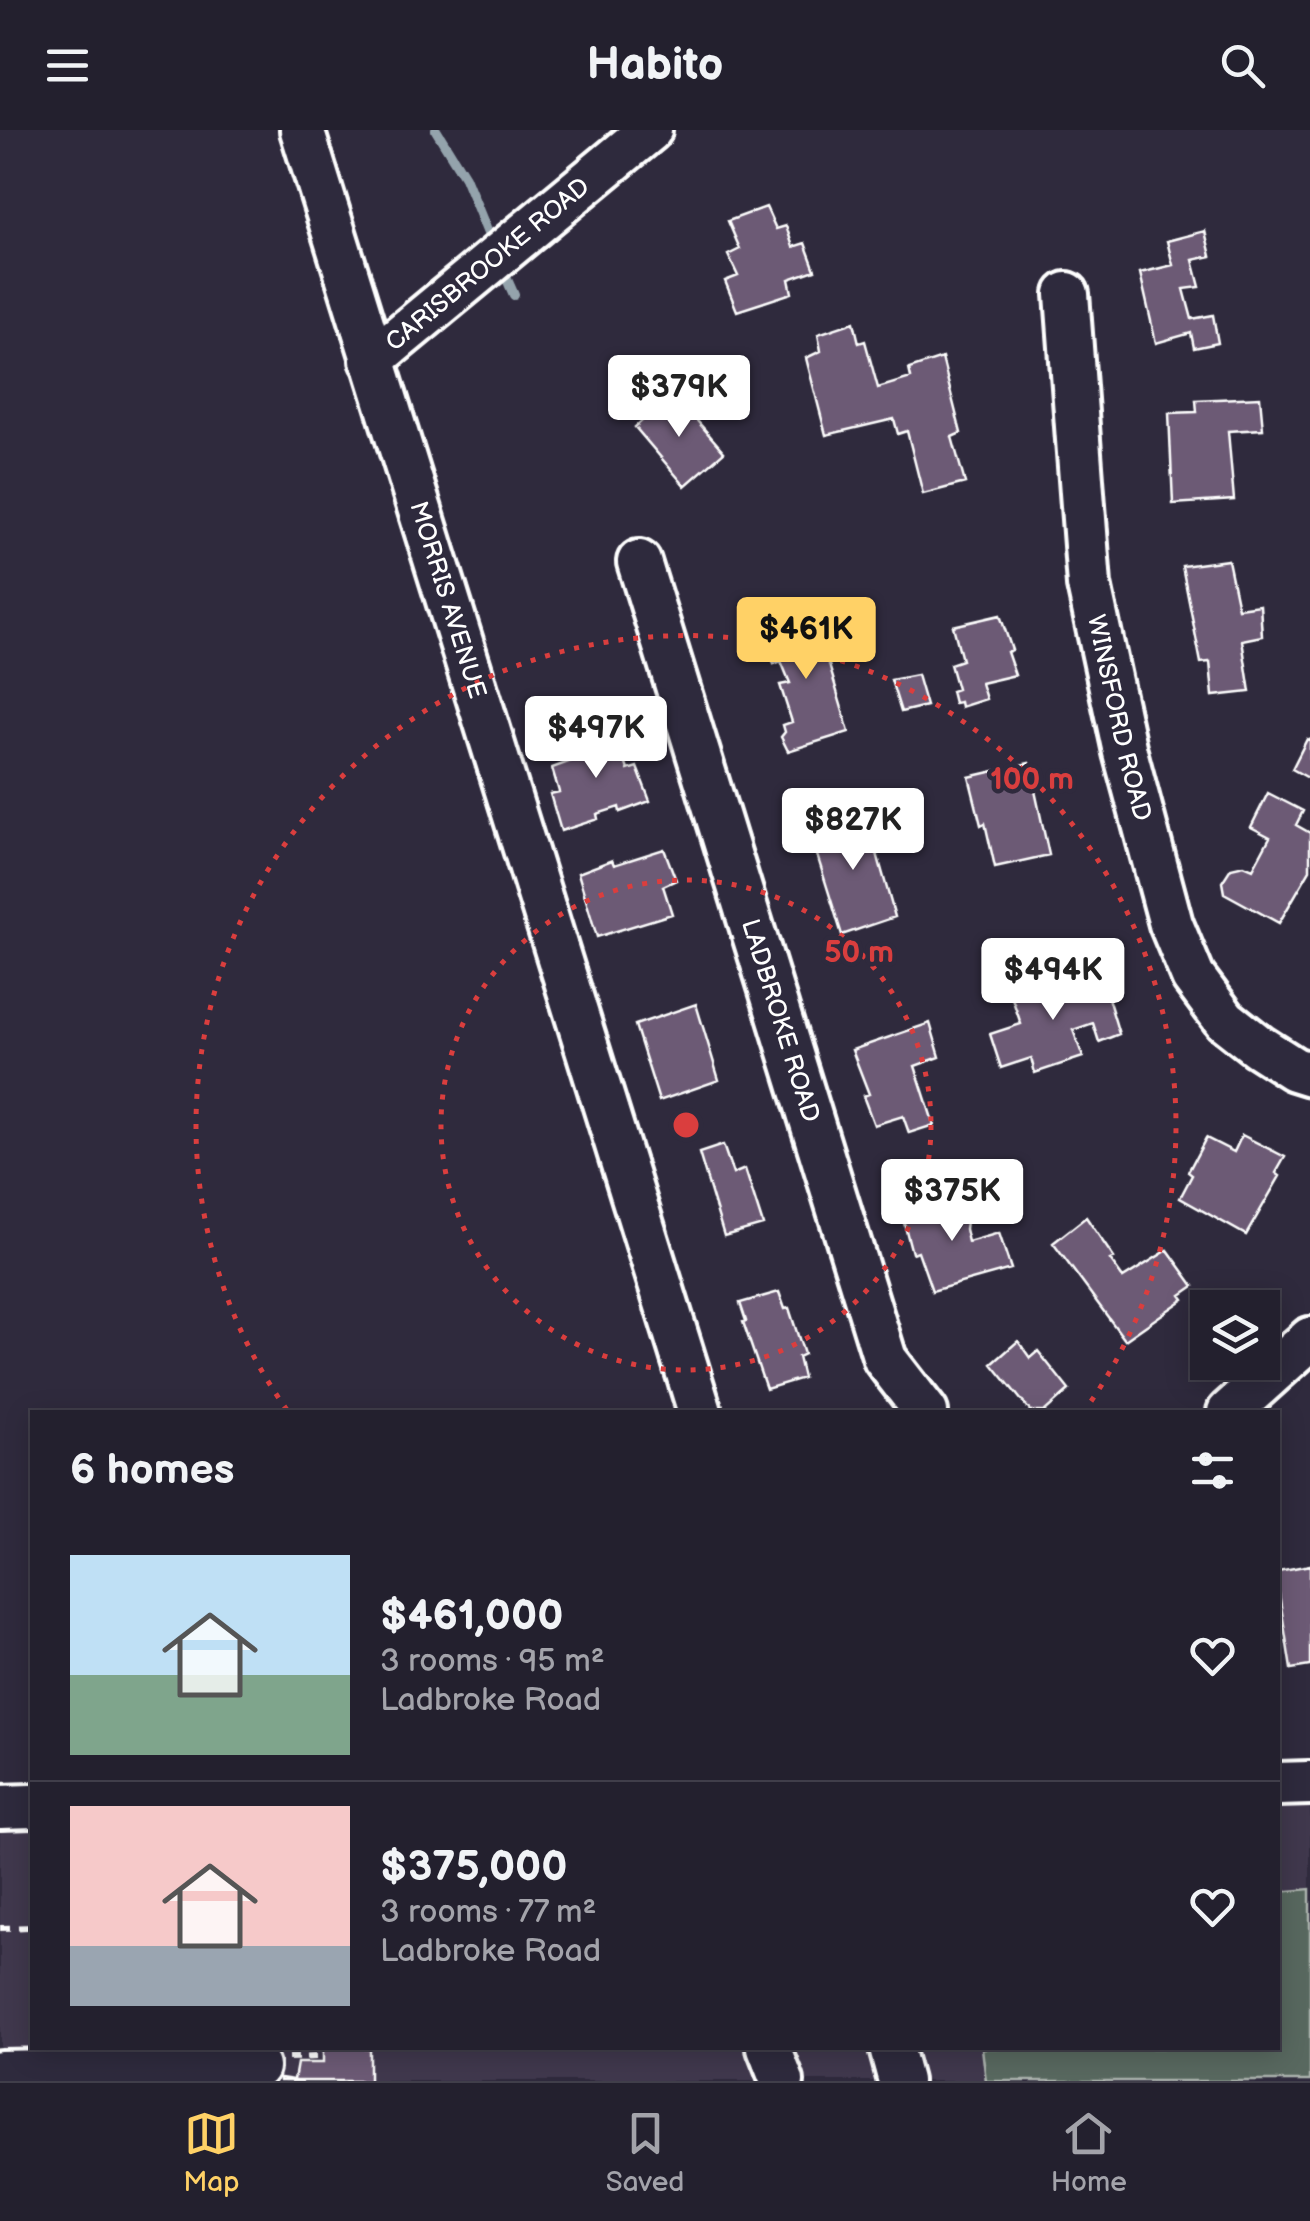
<!DOCTYPE html>
<html lang="en">
<head>
<meta charset="utf-8">
<style>
	body { margin:0; font-family:"Balsamiq Sans",sans-serif; background:#2b2836; color:#f1f3f6; height:100vh; display:flex; flex-direction:column; font-size:38px; white-space:nowrap }
	* { box-sizing:border-box; margin:0 }
	p { font-size:32px; color:#a3a3aa }
	.icon { flex:none; width:55px; height:55px; fill:none; stroke:currentColor; stroke-width:2; stroke-linecap:round; stroke-linejoin:round }
	.map { position:relative; flex:1; overflow:hidden }
	.panel { position:absolute; left:30px; top:1280px; width:1250px; height:640px; display:flex; flex-direction:column; background:#23202e; border-radius:0px; box-shadow:0 5px 25px #0003,0 0 0 2px #403e4a }
	.panel>* { flex:none }
	.fabs { position:absolute; left:1190px; top:1160px; display:grid; gap:20px }
	.fabs a { display:grid; place-items:center; width:90px; height:90px; border-radius:0px; background:#23202e; box-shadow:0 5px 25px #0003,0 0 0 2px #403e4a; font-size:50px }
	.price { position:absolute; translate:-50% -85px; padding:0 22px; border-radius:10px; background:#fff; color:#222; font-size:32px; line-height:65px; filter:drop-shadow(0 2px 5px #0008) }
	.price::after { content:''; position:absolute; left:50%; top:60px; width:30px; height:22px; margin-left:-15px; background:inherit; clip-path:polygon(0 0,100% 0,50% 100%) }
	.price.selected { background:#ffd166; color:#111 }
	ul { padding:0; list-style:none }
	li { display:flex; align-items:center; gap:30px; height:250px; padding:0 40px }
	li+li { border-top:2px solid #403e4a }
	li span { display:grid; place-items:center; flex:none; width:280px; height:200px; border-radius:0px; color:#555 }
	li>.icon { margin-inline-start:auto }
	span .icon { width:120px; height:120px; fill:#fffc; stroke-width:1 }
	li b { font-size:42px }
	h2 { display:flex; justify-content:space-between; align-items:center; height:120px; padding:0 40px; font-size:42px }
	header { display:flex; justify-content:space-between; align-items:center; height:130px; padding:0 40px; background:#23202e; font-size:45px; font-weight:700 }
	.tabs { display:flex; justify-content:space-around; align-items:center; height:140px; border-top:2px solid #403e4a; background:#23202e; font-size:28px; color:#a3a3aa }
	.tabs a { display:grid; justify-items:center; gap:5px }
	.tabs .selected { color:#ffd166 }
	.map>svg:first-child { display:block }
	.built { fill:#41384e }
	.green { fill:#59675e; stroke:#acb3ae; stroke-width:2.5 }
	.lines { fill:none; stroke-linecap:round; stroke-linejoin:round }
	.stream { stroke:#94a3ac; stroke-width:10 }
	.building { fill:#6c5a74; stroke:#fff; stroke-width:2.5 }
	.minor-casing { stroke:#fff; stroke-width:50 }
	.path { stroke:#fff; stroke-width:6; stroke-dasharray:10 8; stroke-linecap:butt }
	.minor { stroke:#2f2a3d; stroke-width:42 }
	.ring { fill:none; stroke:#da3e3e; stroke-width:5; stroke-dasharray:5 10 }
	.labels { text-anchor:middle; dominant-baseline:central; stroke-width:9; stroke-linejoin:round; paint-order:stroke }
	.street-label { font-size:25px; fill:#fff; stroke:#2f2a3d }
	.centre { fill:#da3e3e; stroke:#2f2a3d; stroke-width:5 }
	.ring-label { font-size:30px; text-anchor:middle; font-weight:bold; fill:#da3e3e; stroke:#2f2a3d; stroke-width:9; stroke-linejoin:round; paint-order:stroke }
</style>
</head>
<body>
<header><svg class="icon" aria-label="menu" viewBox="0 0 24 24"><path d="M4 6h16M4 12h16M4 18h16"/></svg>Habito<svg class="icon" aria-label="search" viewBox="0 0 24 24"><circle cx="10" cy="10" r="6"/><path d="M15 15l6 6"/></svg></header>
<div class="map">
<svg width="1310" height="1951" viewBox="0 0 1310 1951">
	<rect width="100%" height="100%" fill="#2f2a3d"/>
	<filter id="ink" filterUnits="userSpaceOnUse"><feTurbulence type="fractalNoise" baseFrequency=".01" numOctaves="2"/><feDisplacementMap in="SourceGraphic" scale="20" xChannelSelector="R" yChannelSelector="G"/><feConvolveMatrix kernelMatrix="1 2 1 2 8 2 1 2 1" color-interpolation-filters="sRGB"/></filter>
	<g filter="url(#ink)">
		<path class="built" d="M 1278,1653 L 1310,1653 L 1310,1951 L 900,1951 L 890,1918 L 1278,1918 Z
			M 32,1698 L 32,1918 L 870,1918 L 879,1951 L 0,1951 L 0,1699 Z"/>
		<path class="green" d="M 1310,1759 L 1310,1951 L 986,1951 L 982,1918 L 1278,1918 L 1278,1762 Z"/>
		<g class="lines">
			<path class="stream" d="M 436,0 L 465,47 L 494,118
				M 502,138 L 514,165"/>
		</g>
		<path class="building" d="M 766,77 L 776,99 L 786,96 L 793,117 L 805,113 L 815,140 L 789,149 L 792,163 L 737,181 L 725,151 L 738,146 L 728,125 L 740,119 L 728,91 Z
			M 1205,101 L 1211,126 L 1193,130 L 1200,157 L 1184,159 L 1192,189 L 1213,185 L 1218,213 L 1194,218 L 1191,203 L 1156,213 L 1140,143 L 1173,135 L 1167,111 Z
			M 854,192 L 859,213 L 865,211 L 878,258 L 911,248 L 909,239 L 942,228 L 961,303 L 952,307 L 965,353 L 923,364 L 907,301 L 898,304 L 894,289 L 826,305 L 806,228 L 821,221 L 818,204 Z
			M 673,263 L 724,322 L 685,356 L 635,297 Z
			M 1260,267 L 1263,299 L 1228,301 L 1234,370 L 1173,374 L 1169,283 L 1197,282 L 1196,270 Z
			M 1228,430 L 1238,478 L 1260,475 L 1262,506 L 1242,510 L 1250,562 L 1213,566 L 1210,532 L 1201,533 L 1182,436 Z
			M 813,481 L 849,602 L 788,621 L 781,607 L 785,602 L 783,595 L 792,592 L 780,555 L 790,553 L 781,531 L 774,534 L 762,495 Z
			M 1000,485 L 1012,520 L 1007,522 L 1015,545 L 981,553 L 986,569 L 961,577 L 960,572 L 954,573 L 951,561 L 957,559 L 950,534 L 962,530 L 953,496 Z
			M 917,545 L 926,576 L 901,582 L 891,550 Z
			M 611,590 L 628,640 L 637,637 L 650,671 L 620,682 L 619,677 L 597,684 L 598,689 L 561,701 L 550,664 L 559,662 L 552,638 L 577,629 L 575,622 L 591,618 L 584,600 Z
			M 1307,609 L 1310,610 L 1310,649 L 1292,639 Z
			M 1029,633 L 1049,725 L 995,737 L 985,693 L 981,695 L 969,647 Z
			M 1268,663 L 1303,681 L 1296,695 L 1310,703 L 1310,740 L 1279,793 L 1224,763 L 1222,752 L 1231,738 L 1244,735 L 1253,739 L 1270,707 L 1251,697 Z
			M 851,679 L 856,691 L 867,688 L 895,787 L 842,805 L 812,709 L 828,705 L 822,689 Z
			M 664,719 L 676,750 L 663,756 L 672,784 L 597,807 L 578,743 L 612,730 L 614,735 Z
			M 1077,840 L 1084,866 L 1105,858 L 1119,904 L 1099,912 L 1093,893 L 1073,900 L 1083,927 L 1035,943 L 1031,928 L 1001,938 L 990,904 L 1021,894 L 1010,862 Z
			M 696,874 L 719,950 L 659,971 L 635,895 Z
			M 930,893 L 940,927 L 915,936 L 934,995 L 909,1003 L 903,986 L 874,995 L 863,966 L 869,964 L 852,920 Z
			M 1242,1005 L 1285,1027 L 1276,1043 L 1280,1046 L 1246,1105 L 1180,1068 L 1192,1045 L 1188,1042 L 1206,1008 L 1234,1022 Z
			M 723,1015 L 733,1044 L 745,1039 L 763,1095 L 724,1106 L 699,1023 Z
			M 952,1054 L 960,1081 L 967,1083 L 965,1099 L 968,1112 L 999,1103 L 1011,1139 L 932,1161 L 918,1121 L 912,1123 L 903,1089 L 933,1082 L 927,1061 Z
			M 1086,1087 L 1114,1128 L 1110,1130 L 1123,1148 L 1168,1120 L 1194,1156 L 1181,1165 L 1184,1169 L 1125,1210 L 1053,1113 Z
			M 779,1162 L 785,1179 L 789,1178 L 804,1224 L 798,1227 L 803,1248 L 766,1259 L 743,1192 L 746,1191 L 740,1173 Z
			M 1018,1211 L 1030,1228 L 1038,1221 L 1069,1260 L 1044,1282 L 1031,1282 L 992,1234 Z
			M 1310,1435 L 1310,1536 L 1291,1539 L 1278,1457 L 1278,1441 Z
			M 323,1918 L 369,1918 L 369,1951 L 280,1951 L 280,1948 L 294,1950 L 297,1933 L 323,1933 Z"/>
		<g class="lines">
			<g class="minor-casing">
				<g id="minor">
					<path id="s1" d="M 302,0 L 700,1282"/>
					<path id="s2" d="M 1067,164 L 1089,455 L 1125,622 L 1171,794 L 1193,847 L 1225,890 L 1258,916 L 1294,939 L 1310,944"/>
					<path id="s3" d="M 372,230 L 650,0"/>
					<path id="s4" d="M 639,432 L 885,1229 L 926,1282"/>
					<path d="M 1229,1282 L 1310,1209"/>
					<path d="M 1278,1654 L 1310,1653"/>
					<path d="M 0,1677 L 32,1676"/>
					<path d="M 769,1918 L 782,1951"/>
					<path d="M 891,1918 L 900,1951"/>
					<path d="M 1,1942 L 257,1937"/>
				</g>
			</g>
			<path class="path" d="M 0,1798 L 32,1797
				M 288,1928 L 317,1927 L 318,1918"/>
			<use href="#minor" class="minor"/>
		</g>
	</g>
	<g class="ring">
		<circle cx="686" cy="995" r="245"/>
		<path d="M287 1280A490 490 0 1 1 1085 1280"/>
	</g>
	<g class="labels">
		<g class="street-label">
			<text stroke="none"><textPath href="#s3" startOffset="150">CARISBROOKE ROAD</textPath></text>
			<text stroke="none"><textPath href="#s1" startOffset="492">MORRIS AVENUE</textPath></text>
			<text stroke="none"><textPath href="#s2" startOffset="428">WINSFORD ROAD</textPath></text>
			<text stroke="none"><textPath href="#s4" startOffset="480">LADBROKE ROAD</textPath></text>
		</g>
	</g>
	<circle cx="686" cy="995" r="15" class="centre"/>
	<g class="ring-label">
		<text x="1032" y="659">100 m</text>
		<text x="859" y="832">50 m</text>
	</g>
</svg>
<div class="fabs">
<a><svg class="icon" aria-label="layers" viewBox="0 0 24 24"><path d="M12 4l9 5-9 5-9-5zM3 14l9 5 9-5"/></svg></a>
</div>
<b class="price" style="left:679px;top:310px">$379K</b>
<b class="price selected" style="left:806px;top:552px">$461K</b>
<b class="price" style="left:596px;top:651px">$497K</b>
<b class="price" style="left:853px;top:743px">$827K</b>
<b class="price" style="left:1053px;top:893px">$494K</b>
<b class="price" style="left:952px;top:1114px">$375K</b>
<section class="panel">
<h2>6 homes<svg class="icon" aria-label="filters" viewBox="0 0 24 24"><path d="M4 7h16M4 17h16"/><circle cx="9" cy="7" r="2"/><circle cx="15" cy="17" r="2"/></svg></h2>
<ul>
<li><span style="background:linear-gradient(#bfe0f5 60%,#7fa58c 0)"><svg class="icon" aria-label="home" viewBox="0 0 24 24"><path d="M3 11l9-7 9 7M6 9v11h12V9"/></svg></span><div><b>$461,000</b><p>3 rooms · 95 m²</p><p>Ladbroke Road</p></div><svg class="icon" aria-label="heart" viewBox="0 0 24 24"><path d="M12 20l-8-8c-3-5 5-10 8-4 3-6 11-1 8 4z"/></svg></li>
<li><span style="background:linear-gradient(#f6c9c9 70%,#9aa5b1 0)"><svg class="icon" aria-label="home" viewBox="0 0 24 24"><path d="M3 11l9-7 9 7M6 9v11h12V9"/></svg></span><div><b>$375,000</b><p>3 rooms · 77 m²</p><p>Ladbroke Road</p></div><svg class="icon" aria-label="heart" viewBox="0 0 24 24"><path d="M12 20l-8-8c-3-5 5-10 8-4 3-6 11-1 8 4z"/></svg></li>
</ul>
</section>
</div>
<nav class="tabs">
<a class="selected"><svg class="icon" aria-label="map" viewBox="0 0 24 24"><path d="M3 6l6-2 6 2 6-2v14l-6 2-6-2-6 2zM9 4v14M15 6v14"/></svg>Map</a>
<a><svg class="icon" aria-label="saved" viewBox="0 0 24 24"><path d="M7 4h10v16l-5-4-5 4z"/></svg>Saved</a>
<a><svg class="icon" aria-label="home" viewBox="0 0 24 24"><path d="M3 11l9-7 9 7M6 9v11h12V9"/></svg>Home</a>
</nav>
</body>
</html>
